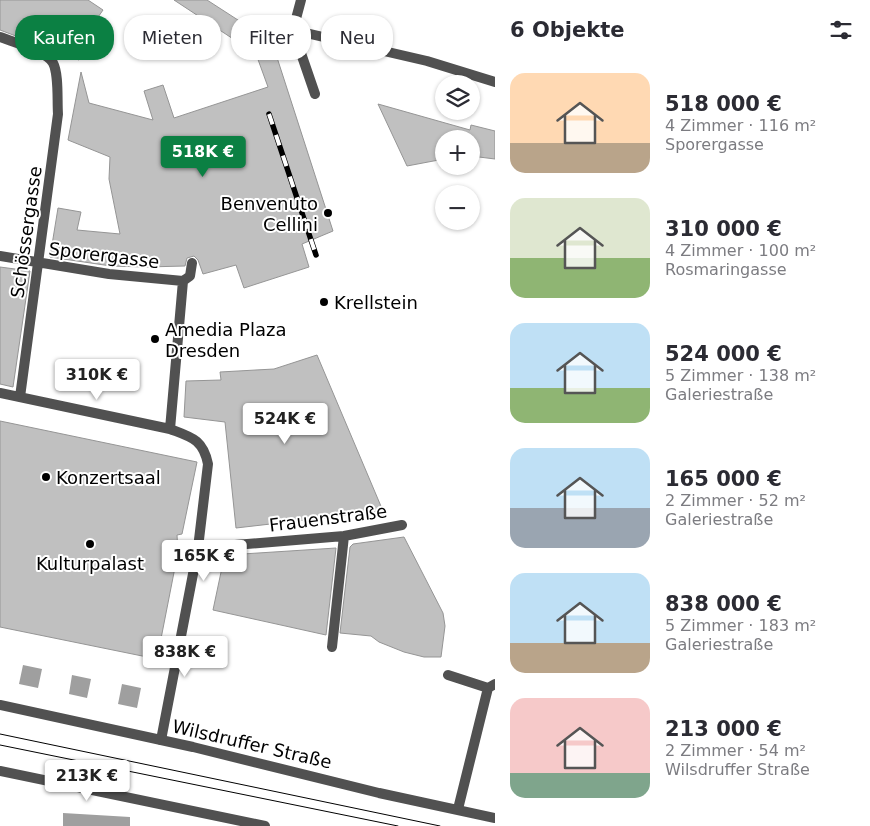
<!DOCTYPE html>
<html lang="de">
<head>
<meta charset="utf-8">
<style>
	body { margin:0; font-family:"DejaVu Sans",sans-serif; background:#f2f2f3; color:#2b2b33; height:100vh; display:flex; flex-direction:column; font-size:19px; white-space:nowrap }
	* { box-sizing:border-box; margin:0 }
	p { font-size:16px; color:#7c7c81 }
	.icon { flex:none; width:28px; height:28px; fill:none; stroke:currentColor; stroke-width:2; stroke-linecap:round; stroke-linejoin:round }
	.map { position:relative; flex:1; overflow:hidden }
	.sheet { display:flex; flex-direction:column; background:#fff; width:375px }
	.sheet>* { flex:none }
	.guide { position:absolute; left:15px; top:15px; width:405px; height:45px; display:flex; gap:10px }
	.buttons { position:absolute; left:435px; top:75px; display:grid; gap:10px }
	.buttons a { display:grid; place-items:center; width:45px; height:45px; border-radius:50%; background:#fff; box-shadow:0 1px 4px #0004; font-size:25px }
	.price { position:absolute; translate:-50% -42px; padding:0 11px; border-radius:5px; background:#fff; color:#222; font-size:16px; line-height:32px; filter:drop-shadow(0 1px 2px #0008) }
	.price::after { content:''; position:absolute; left:50%; top:30px; width:15px; height:11px; margin-left:-8px; background:inherit; clip-path:polygon(0 0,100% 0,50% 100%) }
	.price.on { background:#0b8043; color:#fff }
	ul { padding:0; list-style:none }
	li { display:flex; align-items:center; gap:15px; height:125px; padding:0 15px }
	li span { display:grid; place-items:center; flex:none; width:140px; height:100px; border-radius:15px; color:#555 }
	li>.icon { margin-inline-start:auto }
	span .icon { width:60px; height:60px; fill:#fffc; stroke-width:1 }
	li b { font-size:21px }
	h2 { display:flex; justify-content:space-between; align-items:center; height:60px; padding:0 15px; font-size:21px }
	.pill { padding:0 18px; border-radius:20px; background:#fff; box-shadow:0 1px 4px #0004; font-size:18px; line-height:45px }
	.pill.on { background:#0b8043; color:#fff }
	main { display:flex; flex:1; min-height:0 }
	.map>svg:first-child { display:block }
	.water { fill:#9f9f9f }
	.building { fill:#c0c0c0; stroke:#959595 }
	.lines { fill:none; stroke-linecap:round; stroke-linejoin:round }
	.minor { stroke:#515151; stroke-width:10 }
	.tertiary { stroke:#515151; stroke-width:10 }
	.tram { stroke:#000; stroke-width:1 }
	.rail-casing { stroke:#000; stroke-width:5.5 }
	.rail { stroke:#fff; stroke-width:4; stroke-dasharray:11; stroke-linecap:butt }
	.poi-dot { fill:#000; stroke:#fff; stroke-width:2 }
	.labels { text-anchor:middle; dominant-baseline:central; stroke-width:4; stroke-linejoin:round; paint-order:stroke }
	.poi-label { font-size:18px; fill:#000; stroke:#fff; text-anchor:start }
	.street-label { font-size:18px; fill:#000; stroke:#fff }
</style>
</head>
<body>
<main>
<div class="map">
<svg width="495" height="826" viewBox="0 0 495 826">
	<rect width="100%" height="100%" fill="#fff"/>
	<path class="water" d="M 23,665 L 42,669 L 38,688 L 19,684 Z
		M 72,675 L 91,679 L 87,698 L 69,694 Z
		M 122,684 L 141,688 L 137,708 L 118,704 Z
		M 63,813 L 130,817 L 130,826 L 63,826 Z"/>
	<path class="building" d="M 0,0 L 88,0 L 103,10 L 76,49 L 79,60 L 0,30 Z
		M 174,0 L 207,0 L 272,42 L 333,231 L 302,244 L 309,267 L 244,288 L 236,265 L 203,274 L 198,260 L 194,256 L 187,258 L 185,266 L 146,267 L 111,266 L 50,257 L 58,208 L 81,212 L 77,230 L 120,234 L 109,179 L 110,157 L 68,140 L 81,72 L 89,103 L 153,120 L 144,91 L 163,85 L 174,118 L 268,87 L 256,54 Z
		M 378,104 L 470,130 L 471,125 L 495,131 L 495,159 L 471,156 L 471,139 L 444,139 L 444,159 L 407,166 Z
		M 0,267 L 30,271 L 13,387 L 0,384 Z
		M 317,355 L 383,511 L 236,528 L 225,422 L 184,417 L 186,381 L 221,380 L 220,372 L 274,369 Z
		M 0,421 L 197,462 L 182,534 L 177,535 L 178,552 L 157,659 L 0,627 Z
		M 404,537 L 443,613 L 445,626 L 441,657 L 424,657 L 404,652 L 379,642 L 371,636 L 340,633 L 350,547 L 353,544 Z
		M 336,548 L 326,635 L 213,610 L 224,558 L 227,555 Z"/>
	<g class="lines">
		<path class="minor" d="M 293,30 L 427,61 L 495,82
			M 293,30 L 315,94
			M 293,30 L 301,0
			M 0,37 C 13,42 47,51 53,63 C 59,74 57,100 58,114 L 20,397
			M 0,256 L 109,274 L 183,281 L 190,276 L 192,263
			M 0,393 L 170,429 C 191,437 203,439 208,464 L 198,548 L 161,740
			M 170,429 L 183,281
			M 198,548 L 344,536 L 402,525
			M 332,647 L 344,536
			M 448,675 L 488,688
			M 458,809 L 488,688 L 495,684"/>
		<path class="tertiary" d="M 0,705 L 193,747 L 379,793 L 495,818
			M 0,771 L 265,826"/>
		<path class="tram" d="M 0,734 L 440,826
			M 0,745 L 398,826"/>
		<g class="rail-casing">
			<path id="rail" d="M 269,114 L 316,255"/>
		</g>
		<use href="#rail" class="rail"/>
	</g>
	<g class="poi-dot">
		<circle cx="328" cy="213" r="5"/>
		<circle cx="324" cy="302" r="5"/>
		<circle cx="155" cy="339" r="5"/>
		<circle cx="46" cy="477" r="5"/>
		<circle cx="90" cy="544" r="5"/>
	</g>
	<g class="labels">
		<g class="poi-label">
			<text x="318" y="203" text-anchor="end">Benvenuto<tspan x="318" dy="21">Cellini</tspan></text>
			<text x="334" y="302">Krellstein</text>
			<text x="165" y="329">Amedia Plaza<tspan x="165" dy="21">Dresden</tspan></text>
			<text x="56" y="477">Konzertsaal</text>
			<text x="90" y="563" text-anchor="middle">Kulturpalast</text>
		</g>
		<g class="street-label">
			<text transform="translate(26 232) rotate(-82)">Schössergasse</text>
			<text transform="translate(104 255) rotate(7)">Sporergasse</text>
			<text transform="translate(328 518) rotate(-7)">Frauenstraße</text>
			<text transform="translate(252 744) rotate(13)">Wilsdruffer Straße</text>
		</g>
	</g>
</svg>
<div class="buttons">
<a><svg class="icon" aria-label="layers" viewBox="0 0 24 24"><path d="M12 4l9 5-9 5-9-5zM3 14l9 5 9-5"/></svg></a>
<a>+</a>
<a>−</a>
</div>
<b class="price on" style="left:203px;top:178px">518K €</b>
<b class="price" style="left:97px;top:401px">310K €</b>
<b class="price" style="left:285px;top:445px">524K €</b>
<b class="price" style="left:204px;top:582px">165K €</b>
<b class="price" style="left:185px;top:678px">838K €</b>
<b class="price" style="left:87px;top:802px">213K €</b>
<div class="guide">
<a class="pill on">Kaufen</a>
<a class="pill">Mieten</a>
<a class="pill">Filter</a>
<a class="pill">Neu</a>
</div>
</div>
<section class="sheet">
<h2>6 Objekte<svg class="icon" aria-label="filters" viewBox="0 0 24 24"><path d="M4 7h16M4 17h16"/><circle cx="9" cy="7" r="2"/><circle cx="15" cy="17" r="2"/></svg></h2>
<ul>
<li><span style="background:linear-gradient(#ffd9b3 70%,#b9a48a 0)"><svg class="icon" aria-label="home" viewBox="0 0 24 24"><path d="M3 11l9-7 9 7M6 9v11h12V9"/></svg></span><div><b>518 000 €</b><p>4 Zimmer · 116 m²</p><p>Sporergasse</p></div></li>
<li><span style="background:linear-gradient(#dfe7d0 60%,#8fb573 0)"><svg class="icon" aria-label="home" viewBox="0 0 24 24"><path d="M3 11l9-7 9 7M6 9v11h12V9"/></svg></span><div><b>310 000 €</b><p>4 Zimmer · 100 m²</p><p>Rosmaringasse</p></div></li>
<li><span style="background:linear-gradient(#bfe0f5 65%,#8fb573 0)"><svg class="icon" aria-label="home" viewBox="0 0 24 24"><path d="M3 11l9-7 9 7M6 9v11h12V9"/></svg></span><div><b>524 000 €</b><p>5 Zimmer · 138 m²</p><p>Galeriestraße</p></div></li>
<li><span style="background:linear-gradient(#bfe0f5 60%,#9aa5b1 0)"><svg class="icon" aria-label="home" viewBox="0 0 24 24"><path d="M3 11l9-7 9 7M6 9v11h12V9"/></svg></span><div><b>165 000 €</b><p>2 Zimmer · 52 m²</p><p>Galeriestraße</p></div></li>
<li><span style="background:linear-gradient(#bfe0f5 70%,#b9a48a 0)"><svg class="icon" aria-label="home" viewBox="0 0 24 24"><path d="M3 11l9-7 9 7M6 9v11h12V9"/></svg></span><div><b>838 000 €</b><p>5 Zimmer · 183 m²</p><p>Galeriestraße</p></div></li>
<li><span style="background:linear-gradient(#f6c9c9 75%,#7fa58c 0)"><svg class="icon" aria-label="home" viewBox="0 0 24 24"><path d="M3 11l9-7 9 7M6 9v11h12V9"/></svg></span><div><b>213 000 €</b><p>2 Zimmer · 54 m²</p><p>Wilsdruffer Straße</p></div></li>
</ul>
</section>
</main>
</body>
</html>
